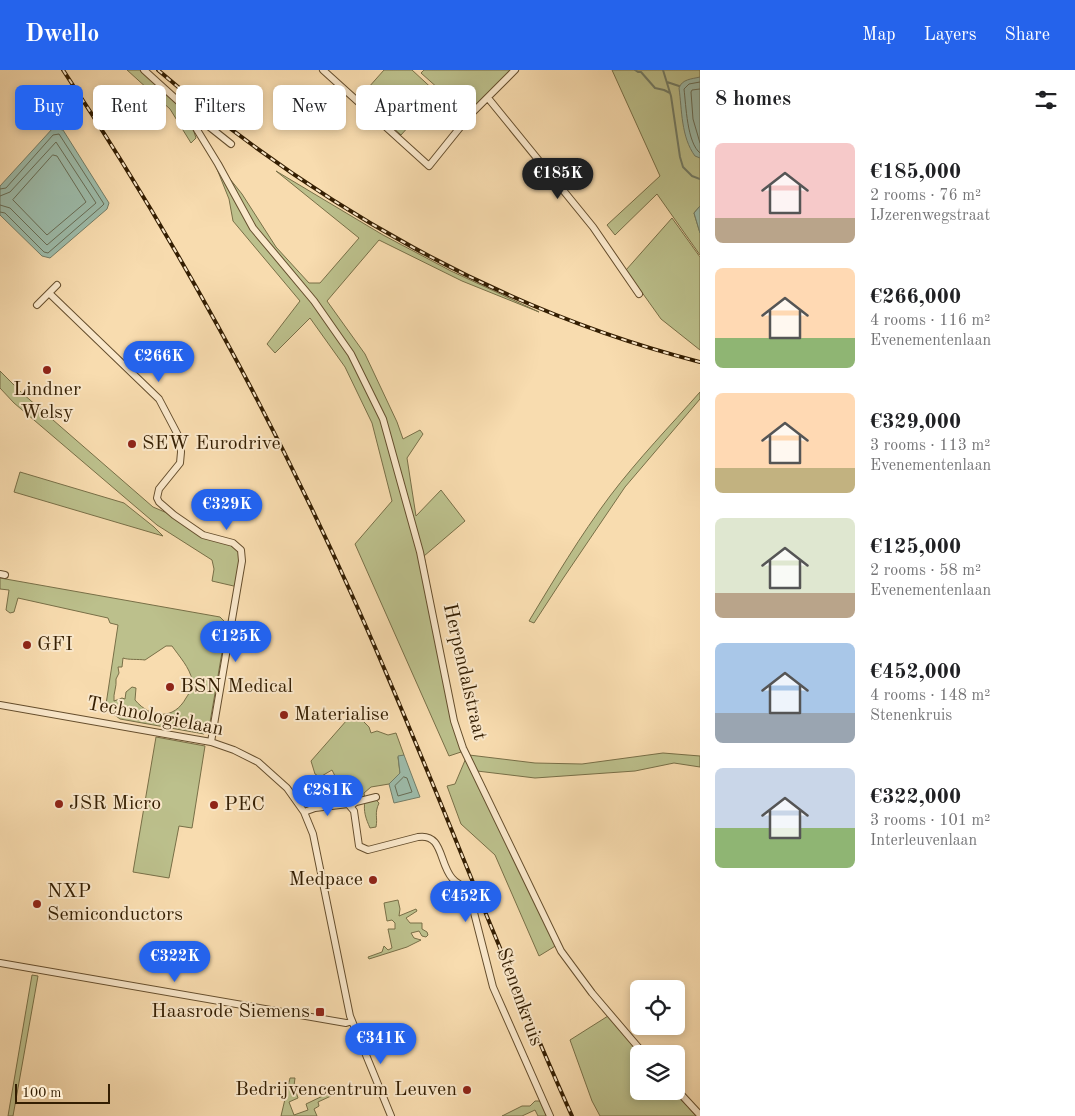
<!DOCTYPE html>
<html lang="en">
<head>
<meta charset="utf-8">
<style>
	body { margin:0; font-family:"Old Standard TT",serif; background:#f6f6f6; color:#202124; height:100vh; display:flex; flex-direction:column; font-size:19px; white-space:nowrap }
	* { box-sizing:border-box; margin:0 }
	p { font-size:16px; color:#757577 }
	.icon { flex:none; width:28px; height:28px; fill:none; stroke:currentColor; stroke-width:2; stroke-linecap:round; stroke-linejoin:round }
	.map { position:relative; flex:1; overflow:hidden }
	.panel { display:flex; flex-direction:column; background:#fff; width:375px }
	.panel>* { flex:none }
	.top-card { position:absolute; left:15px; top:15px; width:475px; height:45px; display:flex; gap:10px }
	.tools { position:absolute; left:630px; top:910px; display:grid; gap:10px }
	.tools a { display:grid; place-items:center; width:55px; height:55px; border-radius:8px; background:#fff; box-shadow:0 2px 8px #0003; font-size:25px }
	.scale { position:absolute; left:15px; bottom:12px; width:95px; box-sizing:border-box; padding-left:5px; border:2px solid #341e02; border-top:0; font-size:14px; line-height:18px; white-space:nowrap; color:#341e02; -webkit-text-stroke:4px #fae8cb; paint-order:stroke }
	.price { position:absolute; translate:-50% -42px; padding:0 11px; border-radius:18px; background:#2563eb; color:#fff; font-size:16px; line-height:32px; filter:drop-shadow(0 1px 2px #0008) }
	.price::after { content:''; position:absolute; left:50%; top:30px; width:15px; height:11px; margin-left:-8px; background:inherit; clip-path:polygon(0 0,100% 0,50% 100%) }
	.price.active { background:#222; color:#fff }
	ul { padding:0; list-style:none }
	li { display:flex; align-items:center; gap:15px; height:125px; padding:0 15px }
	li span { display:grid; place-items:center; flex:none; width:140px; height:100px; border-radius:8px; color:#555 }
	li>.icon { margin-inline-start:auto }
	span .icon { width:60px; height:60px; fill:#fffc; stroke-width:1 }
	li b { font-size:21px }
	h2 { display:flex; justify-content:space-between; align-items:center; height:60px; padding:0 15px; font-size:21px }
	.pill { padding:0 18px; border-radius:8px; background:#fff; box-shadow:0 2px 8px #0003; font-size:18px; line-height:45px }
	.pill.active { background:#2563eb; color:#fff }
	header { display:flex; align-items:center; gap:30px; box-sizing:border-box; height:70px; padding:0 25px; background:#2563eb; color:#fff }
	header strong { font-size:24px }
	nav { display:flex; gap:28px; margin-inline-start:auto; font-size:18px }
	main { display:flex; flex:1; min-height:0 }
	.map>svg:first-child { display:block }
	.green { fill:#bcc08c; stroke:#786f47; fill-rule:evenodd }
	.water { fill:#9dbcab; stroke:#737d67 }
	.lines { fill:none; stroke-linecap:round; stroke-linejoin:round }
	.shore { stroke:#686d56; stroke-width:1 }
	.stream { stroke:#737d67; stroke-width:2 }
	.minor-casing { stroke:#654e2d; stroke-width:8 }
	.minor { stroke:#fae8cb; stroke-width:6 }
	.rail-casing { stroke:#341e02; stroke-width:4 }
	.rail { stroke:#fae8cb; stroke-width:2; stroke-dasharray:5.5; stroke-linecap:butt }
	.poi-dot { fill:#8f2418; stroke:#fae8cb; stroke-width:2 }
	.labels { text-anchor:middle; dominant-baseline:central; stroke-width:4; stroke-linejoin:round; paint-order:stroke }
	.poi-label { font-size:20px; fill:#341e02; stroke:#fae8cb; text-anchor:start }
	.street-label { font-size:20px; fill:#341e02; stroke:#fae8cb }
</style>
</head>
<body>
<header>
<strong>Dwello</strong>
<nav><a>Map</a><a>Layers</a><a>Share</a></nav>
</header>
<main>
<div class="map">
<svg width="700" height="1046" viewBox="0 0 700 1046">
	<rect width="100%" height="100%" fill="#f8dcaf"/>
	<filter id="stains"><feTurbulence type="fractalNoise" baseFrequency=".004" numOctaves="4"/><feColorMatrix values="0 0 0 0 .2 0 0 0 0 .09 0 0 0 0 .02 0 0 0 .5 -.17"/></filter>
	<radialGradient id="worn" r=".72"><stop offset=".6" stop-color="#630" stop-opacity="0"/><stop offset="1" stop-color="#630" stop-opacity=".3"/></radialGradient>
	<path class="green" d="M 127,0 L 142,0 C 164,21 187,37 196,68 L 191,73 L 170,39 Z
		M 384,0 L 412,0 L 438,24 L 401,65 L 360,27 Z
		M 424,0 L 512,0 L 467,44 L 421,3 Z
		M 612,0 L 700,0 L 700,136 L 694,143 L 700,163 L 700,185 L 657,124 L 615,165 L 607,155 L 660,106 Z
		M 209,79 L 218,94 L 242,124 L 276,177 L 309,213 L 320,213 L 359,168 L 276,101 L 383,165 L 451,201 L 539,242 L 462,211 L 379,170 L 327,231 L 365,284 L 397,352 L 403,369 L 420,360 L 423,364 L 407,388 L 416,446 L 441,420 L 465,451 L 424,486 L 461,682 L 449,686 L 355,474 L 392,431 L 372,353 L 345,297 L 310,248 L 275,283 L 267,274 L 300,231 L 233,151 L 229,129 Z
		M 672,148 L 700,187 L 700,280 L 661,249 L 626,200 Z
		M 0,301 L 22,323 L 153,437 C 183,449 211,467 241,480 L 238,517 L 212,511 L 214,499 L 212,490 L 157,455 L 14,333 L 0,318 Z
		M 700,322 L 700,329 L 625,417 L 562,510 L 534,553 L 529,551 C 555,508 580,466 610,426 C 638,389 670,356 700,322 Z
		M 20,402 L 124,433 L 154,457 L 163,466 L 14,422 Z
		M 0,508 L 220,547 L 224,551 L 225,565 L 209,658 L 204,664 L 120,649 L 112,643 L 105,641 L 118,555 L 110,553 L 108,548 L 18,528 L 14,542 L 10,543 L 6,540 L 9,520 L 0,519 ZM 166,576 L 172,576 C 179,586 190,598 192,610 C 193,617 190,622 186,628 C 174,650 151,649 135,630 L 136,618 L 132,617 L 126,622 L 125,629 L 122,628 L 114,631 C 113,623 117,617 116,609 L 119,603 L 118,597 L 122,597 L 123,588 C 128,590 138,589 145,590 Z
		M 354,642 L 369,657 L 371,663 L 377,661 L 388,665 L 396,663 L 404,685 L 398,687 L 400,703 L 389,714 L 371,717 L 364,723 L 365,730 L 351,736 L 347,726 L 358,721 L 357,712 L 352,709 L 344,714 L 339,714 L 332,700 L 320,707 L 315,704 L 311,691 Z
		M 156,667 L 205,676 L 192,758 L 179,756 L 169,808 L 133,802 Z
		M 663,683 L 700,686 L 700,697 L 674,693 L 635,701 L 535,708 L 477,701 L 469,685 L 535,693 L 582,694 Z
		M 466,688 L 557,875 L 539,886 L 495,785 L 461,754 L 447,716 L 455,714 Z
		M 375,729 L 379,733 C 374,744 378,747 376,757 L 370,758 C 366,749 363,741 365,731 Z
		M 398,830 L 400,839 L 399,846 L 416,839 L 417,841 L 406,848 L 410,853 L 422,853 L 422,859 L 427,862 L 428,865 L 426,867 L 422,866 L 419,861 L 411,863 L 414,868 L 421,870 L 407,877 L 369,889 L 368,887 L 382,882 L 384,876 L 388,880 L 392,878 L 388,859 L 395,859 L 395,853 L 392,850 L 387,851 L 384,833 Z
		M 32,905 L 38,906 L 13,1046 L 8,1046 Z
		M 608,946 L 641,984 L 639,984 L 639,1021 L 674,1021 L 696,1046 L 600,1046 L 592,1031 L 570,970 Z
		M 290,1008 L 295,1008 L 294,1016 L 298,1028 L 289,1032 L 294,1045 L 308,1040 L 306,1034 L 329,1023 L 331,1026 L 318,1032 L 319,1036 L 314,1039 L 317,1046 L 281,1046 Z
		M 535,1031 L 540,1031 L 548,1046 L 538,1046 L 535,1040 L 522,1046 L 502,1046 L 522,1036 L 530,1036 Z"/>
	<path class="water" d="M 700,7 L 700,88 L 695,86 C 681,67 682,40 679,18 C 682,9 692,9 700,7 Z
		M 53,58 L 63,60 L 109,133 L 107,139 L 50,188 L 42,186 L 0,145 L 0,116 Z
		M 700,136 L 700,163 L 694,143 Z
		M 404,685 L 420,727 L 394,733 L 389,714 L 400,703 L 398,686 Z"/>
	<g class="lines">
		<path class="shore" d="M 700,12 L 689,14 L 684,19 C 686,35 687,73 700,83
			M 700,19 L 692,20 L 691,22 L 693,49 L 700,73
			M 53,85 L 57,86 L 86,132 L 47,165 L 13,130 Z
			M 0,119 L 6,118 L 53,65 L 59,64 L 104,134 L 102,136 L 48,183 L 44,182 L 5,143 L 0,142
			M 0,126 L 10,122 L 56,72 L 96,133 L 47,175 L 10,138 L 0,135
			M 404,707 L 407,708 L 412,722 L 398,726 L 395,716 Z"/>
		<path class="stream" d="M 635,0 L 638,2 L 641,2 L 655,18 L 664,20 L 670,23
			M 663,0 L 671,26 L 680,87 L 683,97 L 692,106 L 700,109
			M 667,12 L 679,16"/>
		<g class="minor-casing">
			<path id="minor" d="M 144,0 L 187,39 L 231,74
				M 323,0 L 429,96 L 470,45 L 515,0
				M 488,28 L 593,157 L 639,224
				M 187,39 L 188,45 L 218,94 L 253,158 L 314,231 L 351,284 L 383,349 L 420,482 L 454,651 L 463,678 L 561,881 L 592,923 L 644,984
				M 57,215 L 49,223 L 159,329 L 180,369 L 181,382 L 180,393 L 159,419 L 157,428 L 159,432 L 174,445 L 203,465 L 233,473 L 241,480 L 242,491 L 211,672
				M 37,235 L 49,223
				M 0,504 L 5,505
				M 0,635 L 211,672 L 234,680 L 258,692 L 287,718 L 304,742 L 313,764 L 350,946 L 391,1046
				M 351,736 L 356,732 L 376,727
				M 304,742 L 315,738 L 348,734 L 354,741 L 359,776 L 368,780 L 418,767 C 443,763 439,793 452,808 C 457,815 465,815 469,823 L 493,917 L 550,1046
				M 0,893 L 346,953 L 352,951
				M 676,1019 L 700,1045"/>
		</g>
		<use href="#minor" class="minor"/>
		<g class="rail-casing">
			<path id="rail" d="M 63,0 C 173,166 269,341 351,523 C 429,695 494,873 572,1046
				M 158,0 C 314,134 500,241 700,292"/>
		</g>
		<use href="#rail" class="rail"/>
	</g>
	<g class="poi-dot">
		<circle cx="47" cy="300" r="5"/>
		<circle cx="132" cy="374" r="5"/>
		<circle cx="27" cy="575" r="5"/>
		<circle cx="170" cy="617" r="5"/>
		<circle cx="284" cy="645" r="5"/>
		<circle cx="59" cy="734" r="5"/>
		<circle cx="214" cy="735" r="5"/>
		<circle cx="373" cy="810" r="5"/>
		<circle cx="37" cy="834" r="5"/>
		<rect x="315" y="937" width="10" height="10" rx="2.5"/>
		<circle cx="467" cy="1020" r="5"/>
	</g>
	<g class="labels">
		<g class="poi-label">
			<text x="47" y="320" text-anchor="middle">Lindner<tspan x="47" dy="23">Welsy</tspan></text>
			<text x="142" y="374">SEW Eurodrive</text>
			<text x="37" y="575">GFI</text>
			<text x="180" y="617">BSN Medical</text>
			<text x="294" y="645">Materialise</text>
			<text x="69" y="734">JSR Micro</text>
			<text x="224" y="735">PEC</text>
			<text x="363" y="810" text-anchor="end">Medpace</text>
			<text x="47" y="822">NXP<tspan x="47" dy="23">Semiconductors</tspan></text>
			<text x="310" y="942" text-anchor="end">Haasrode Siemens</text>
			<text x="457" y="1020" text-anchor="end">Bedrijvencentrum Leuven</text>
		</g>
		<g class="street-label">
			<text transform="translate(464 602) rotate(77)">Herpendalstraat</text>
			<text transform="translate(155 647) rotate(11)">Technologielaan</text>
			<text transform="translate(519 927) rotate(70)">Stenenkruis</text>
		</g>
	</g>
	<rect width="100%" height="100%" filter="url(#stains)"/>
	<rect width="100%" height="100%" fill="url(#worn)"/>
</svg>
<div class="tools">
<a><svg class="icon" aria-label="locate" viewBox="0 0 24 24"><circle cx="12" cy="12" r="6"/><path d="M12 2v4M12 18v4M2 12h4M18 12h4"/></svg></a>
<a><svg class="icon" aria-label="layers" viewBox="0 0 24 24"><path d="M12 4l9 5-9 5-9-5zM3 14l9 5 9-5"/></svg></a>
</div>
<div class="scale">100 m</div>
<b class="price active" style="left:558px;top:130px">€185K</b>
<b class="price" style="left:159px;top:313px">€266K</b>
<b class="price" style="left:227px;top:461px">€329K</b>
<b class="price" style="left:236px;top:593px">€125K</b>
<b class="price" style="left:328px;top:747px">€281K</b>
<b class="price" style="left:466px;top:853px">€452K</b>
<b class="price" style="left:175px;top:913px">€322K</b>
<b class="price" style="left:381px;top:995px">€341K</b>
<div class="top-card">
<a class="pill active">Buy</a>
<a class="pill">Rent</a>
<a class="pill">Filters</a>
<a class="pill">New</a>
<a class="pill">Apartment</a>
</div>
</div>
<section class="panel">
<h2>8 homes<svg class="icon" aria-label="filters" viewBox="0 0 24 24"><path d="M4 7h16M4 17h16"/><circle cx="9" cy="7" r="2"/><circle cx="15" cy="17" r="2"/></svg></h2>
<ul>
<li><span style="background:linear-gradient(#f6c9c9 75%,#b9a48a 0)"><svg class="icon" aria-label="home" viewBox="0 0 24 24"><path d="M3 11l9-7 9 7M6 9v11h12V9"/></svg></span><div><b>€185,000</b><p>2 rooms · 76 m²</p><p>IJzerenwegstraat</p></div></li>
<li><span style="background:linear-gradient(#ffd9b3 70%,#8fb573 0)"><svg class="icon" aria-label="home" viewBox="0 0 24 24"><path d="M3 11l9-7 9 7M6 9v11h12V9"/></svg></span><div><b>€266,000</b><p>4 rooms · 116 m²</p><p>Evenementenlaan</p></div></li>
<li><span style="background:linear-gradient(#ffd9b3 75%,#c2b280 0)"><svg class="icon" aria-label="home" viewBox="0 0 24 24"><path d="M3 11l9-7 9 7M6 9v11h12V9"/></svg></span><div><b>€329,000</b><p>3 rooms · 113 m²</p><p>Evenementenlaan</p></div></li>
<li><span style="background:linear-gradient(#dfe7d0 75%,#b9a48a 0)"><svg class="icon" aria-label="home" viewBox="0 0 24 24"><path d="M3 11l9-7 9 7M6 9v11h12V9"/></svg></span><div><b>€125,000</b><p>2 rooms · 58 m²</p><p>Evenementenlaan</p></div></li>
<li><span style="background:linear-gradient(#a9c7e8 70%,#9aa5b1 0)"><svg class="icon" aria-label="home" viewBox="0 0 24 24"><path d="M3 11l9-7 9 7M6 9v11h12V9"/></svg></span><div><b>€452,000</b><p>4 rooms · 148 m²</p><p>Stenenkruis</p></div></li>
<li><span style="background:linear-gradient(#c9d6e8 60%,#8fb573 0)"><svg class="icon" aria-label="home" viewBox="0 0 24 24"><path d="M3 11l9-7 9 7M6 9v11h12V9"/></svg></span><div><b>€322,000</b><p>3 rooms · 101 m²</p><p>Interleuvenlaan</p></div></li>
</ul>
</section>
</main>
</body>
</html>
